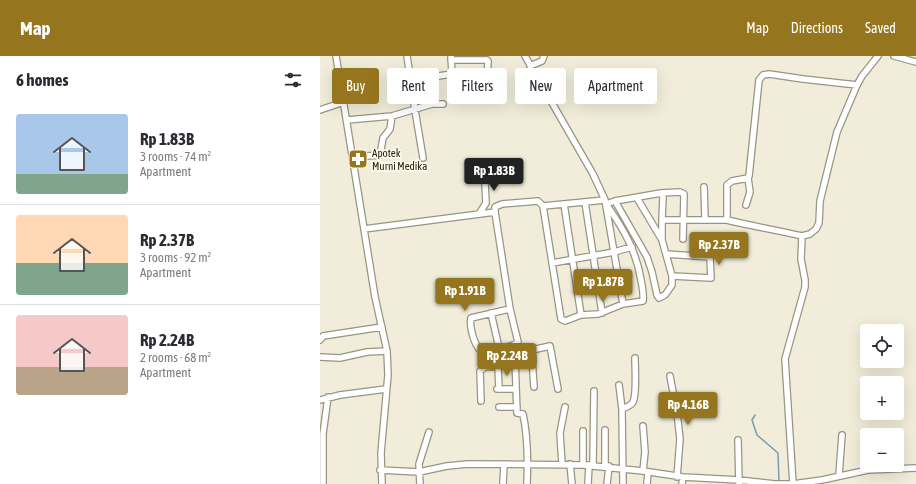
<!DOCTYPE html>
<html lang="en">
<head>
<meta charset="utf-8">
<style>
	body { margin:0; font-family:"Asap Condensed",sans-serif; background:#f2f2f3; color:#2b2b33; height:100vh; display:flex; flex-direction:column; font-size:15px; white-space:nowrap }
	* { box-sizing:border-box; margin:0 }
	p { font-size:13px; color:#7c7c81 }
	.icon { flex:none; width:22px; height:22px; fill:none; stroke:currentColor; stroke-width:2; stroke-linecap:round; stroke-linejoin:round }
	.map { position:relative; flex:1; overflow:hidden }
	.sheet { display:flex; flex-direction:column; background:#fff; width:320px }
	.sheet>* { flex:none }
	.top-card { position:absolute; left:12px; top:12px; width:380px; height:36px; display:flex; gap:8px }
	.buttons { position:absolute; left:540px; top:268px; display:grid; gap:8px }
	.buttons a { display:grid; place-items:center; width:44px; height:44px; border-radius:4px; background:#fff; box-shadow:0 4px 16px #0002; font-size:20px }
	.price { position:absolute; translate:-50% -34px; padding:0 9px; border-radius:4px; background:#95751d; color:#fff; font-size:13px; line-height:26px; filter:drop-shadow(0 1px 2px #0008) }
	.price::after { content:''; position:absolute; left:50%; top:24px; width:12px; height:9px; margin-left:-6px; background:inherit; clip-path:polygon(0 0,100% 0,50% 100%) }
	.price.on { background:#222; color:#fff }
	ul { padding:0; list-style:none }
	li { display:flex; align-items:center; gap:12px; height:100px; padding:0 16px }
	li+li { border-top:1px solid #e1e1e2 }
	li span { display:grid; place-items:center; flex:none; width:112px; height:80px; border-radius:4px; color:#555 }
	li>.icon { margin-inline-start:auto }
	span .icon { width:48px; height:48px; fill:#fffc; stroke-width:1 }
	li b { font-size:17px }
	h2 { display:flex; justify-content:space-between; align-items:center; height:48px; padding:0 16px; font-size:17px }
	.tag { padding:0 14px; border-radius:4px; background:#fff; box-shadow:0 4px 16px #0002; font-size:14px; line-height:36px }
	.tag.on { background:#95751d; color:#fff }
	header { display:flex; align-items:center; gap:24px; box-sizing:border-box; height:56px; padding:0 20px; background:#95751d; color:#fff }
	header strong { font-size:19px }
	nav { display:flex; gap:22px; margin-inline-start:auto; font-size:14px }
	main { display:flex; flex:1; min-height:0 }
	.map>svg:first-child { display:block }
	.lines { fill:none; stroke-linecap:round; stroke-linejoin:round }
	.stream { stroke:#789eaf; stroke-width:1.5 }
	.minor-casing { stroke:#989583; stroke-width:8 }
	.minor { stroke:#fff; stroke-width:5.5 }
	.labels { text-anchor:middle; dominant-baseline:central; stroke-width:3.5; stroke-linejoin:round; paint-order:stroke }
	.poi-label { font-size:11px; fill:#22201a; stroke:#fefbe8; text-anchor:start }
</style>
</head>
<body>
<header>
<strong>Map</strong>
<nav><a>Map</a><a>Directions</a><a>Saved</a></nav>
</header>
<main>
<section class="sheet">
<h2>6 homes<svg class="icon" aria-label="filters" viewBox="0 0 24 24"><path d="M4 7h16M4 17h16"/><circle cx="9" cy="7" r="2"/><circle cx="15" cy="17" r="2"/></svg></h2>
<ul>
<li><span style="background:linear-gradient(#a9c7e8 75%,#7fa58c 0)"><svg class="icon" aria-label="home" viewBox="0 0 24 24"><path d="M3 11l9-7 9 7M6 9v11h12V9"/></svg></span><div><b>Rp 1.83B</b><p>3 rooms · 74 m²</p><p>Apartment</p></div></li>
<li><span style="background:linear-gradient(#ffd9b3 60%,#7fa58c 0)"><svg class="icon" aria-label="home" viewBox="0 0 24 24"><path d="M3 11l9-7 9 7M6 9v11h12V9"/></svg></span><div><b>Rp 2.37B</b><p>3 rooms · 92 m²</p><p>Apartment</p></div></li>
<li><span style="background:linear-gradient(#f6c9c9 65%,#b9a48a 0)"><svg class="icon" aria-label="home" viewBox="0 0 24 24"><path d="M3 11l9-7 9 7M6 9v11h12V9"/></svg></span><div><b>Rp 2.24B</b><p>2 rooms · 68 m²</p><p>Apartment</p></div></li>
</ul>
</section>
<div class="map">
<svg width="596" height="428" viewBox="0 0 596 428">
	<rect width="100%" height="100%" fill="#f1edda"/>
	<g class="lines">
		<path class="stream" d="M 435,359 L 432,364 L 437,379 L 458,397 L 459,426"/>
		<g class="minor-casing">
			<path id="minor" d="M 16,0 L 55,241 L 67,295 L 68,319 L 61,397 L 62,428
				M 87,0 L 95,54 L 103,102
				M 131,0 L 132,18 L 133,19 L 144,21 L 151,24 L 167,24 L 168,5 L 167,4 L 131,4
				M 205,0 L 273,118 L 285,144 L 303,248
				M 574,0 L 596,6
				M 210,10 L 222,5 L 224,0
				M 91,24 L 132,18
				M 0,54 L 24,46
				M 27,64 L 72,60 L 112,48 L 123,48
				M 33,101 L 60,99 L 63,82 L 70,73 L 72,60
				M 384,131 L 385,163
				M 341,137 L 360,136 L 364,138 L 363,183
				M 317,142 L 342,184 L 352,220 L 352,229 L 345,239 L 339,242 L 337,239 L 332,216 L 327,201 L 295,145 L 341,137 L 343,140 L 342,164
				M 265,146 L 282,257
				M 244,148 L 261,259
				M 426,149 L 430,136 L 428,122
				M 223,150 L 241,263 L 245,265 L 261,259 L 278,258 L 303,248 L 323,245 C 324,238 322,230 321,224 C 316,194 303,172 286,148 L 295,145
				M 175,156 L 190,253 L 198,286 C 192,292 169,294 160,294 C 154,288 149,270 151,262 L 190,253
				M 159,158 L 166,147 L 164,107
				M 407,164 C 431,170 457,174 482,180
				M 44,173 L 175,156 L 175,151 L 182,148 L 218,145 L 223,150 L 285,144
				M 342,184 L 342,164 L 407,164 L 407,129 L 412,125 L 428,122 L 429,120 L 439,24 L 443,19 L 449,18 L 483,23 L 537,29
				M 346,198 L 390,201 L 391,222 L 352,220
				M 232,207 L 294,196 L 312,191
				M 171,257 L 179,292
				M 0,284 L 3,280 L 62,271
				M 0,301 L 20,302 L 47,296 L 67,295
				M 195,302 L 197,357 L 203,358 C 208,381 208,405 207,428
				M 213,305 L 212,294 L 230,290 L 238,333
				M 178,310 L 179,333
				M 350,320 L 357,357 L 360,383 L 357,421
				M 299,329 L 302,353
				M 177,333 L 196,333
				M 0,344 L 20,339 L 66,333
				M 161,345 L 160,315 L 165,311 L 178,310 L 178,304 L 180,303 L 212,302 L 214,331
				M 179,351 L 197,351
				M 323,370 L 325,396 L 323,415
				M 263,375 L 263,409
				M 418,384 L 419,428
				M 242,408 L 240,377 L 245,351
				M 250,408 L 252,428
				M 273,409 L 274,335
				M 285,410 L 285,374
				M 60,414 L 99,416 L 127,410 L 148,408 L 263,409 L 323,415 L 363,421 L 419,424 L 455,428
				M 519,419 L 522,379
				M 3,428 L 3,378 L 8,341
				M 100,428 L 99,408 L 109,376
				M 183,428 L 184,408
				M 268,428 L 269,409
				M 287,428 L 289,410
				M 303,428 L 302,353 C 306,351 311,350 313,346 C 317,338 315,312 315,302
				M 327,428 L 328,416
				M 362,428 L 363,421
				M 457,428 L 473,428 L 502,424 L 548,414 L 596,412
				M 473,428 L 465,303 L 485,231 L 485,224 L 481,203 L 482,180 L 490,178 L 496,173 L 499,167 L 500,145 L 517,76 L 537,29 L 542,20 L 558,0"/>
		</g>
		<use href="#minor" class="minor"/>
	</g>
	<defs>
		<g id="pharmacy-square" transform="scale(1)"><rect x="-9" y="-9" width="18" height="18" rx="4" fill="#95751d" stroke="#fefbe8"/><path d="M-2-6h4v4h4v4h-4v4h-4v-4h-4v-4h4Z" fill="#fff"/></g>
	</defs>
	<g fill-rule="evenodd">
		<use href="#pharmacy-square" x="38" y="103"/>
	</g>
	<g class="labels">
		<g class="poi-label">
			<text x="52" y="97">Apotek<tspan x="52" dy="13">Murni Medika</tspan></text>
		</g>
	</g>
</svg>
<div class="buttons">
<a><svg class="icon" aria-label="locate" viewBox="0 0 24 24"><circle cx="12" cy="12" r="6"/><path d="M12 2v4M12 18v4M2 12h4M18 12h4"/></svg></a>
<a>+</a>
<a>−</a>
</div>
<b class="price on" style="left:174px;top:136px">Rp 1.83B</b>
<b class="price" style="left:399px;top:210px">Rp 2.37B</b>
<b class="price" style="left:283px;top:247px">Rp 1.87B</b>
<b class="price" style="left:145px;top:256px">Rp 1.91B</b>
<b class="price" style="left:187px;top:321px">Rp 2.24B</b>
<b class="price" style="left:368px;top:370px">Rp 4.16B</b>
<div class="top-card">
<a class="tag on">Buy</a>
<a class="tag">Rent</a>
<a class="tag">Filters</a>
<a class="tag">New</a>
<a class="tag">Apartment</a>
</div>
</div>
</main>
</body>
</html>
